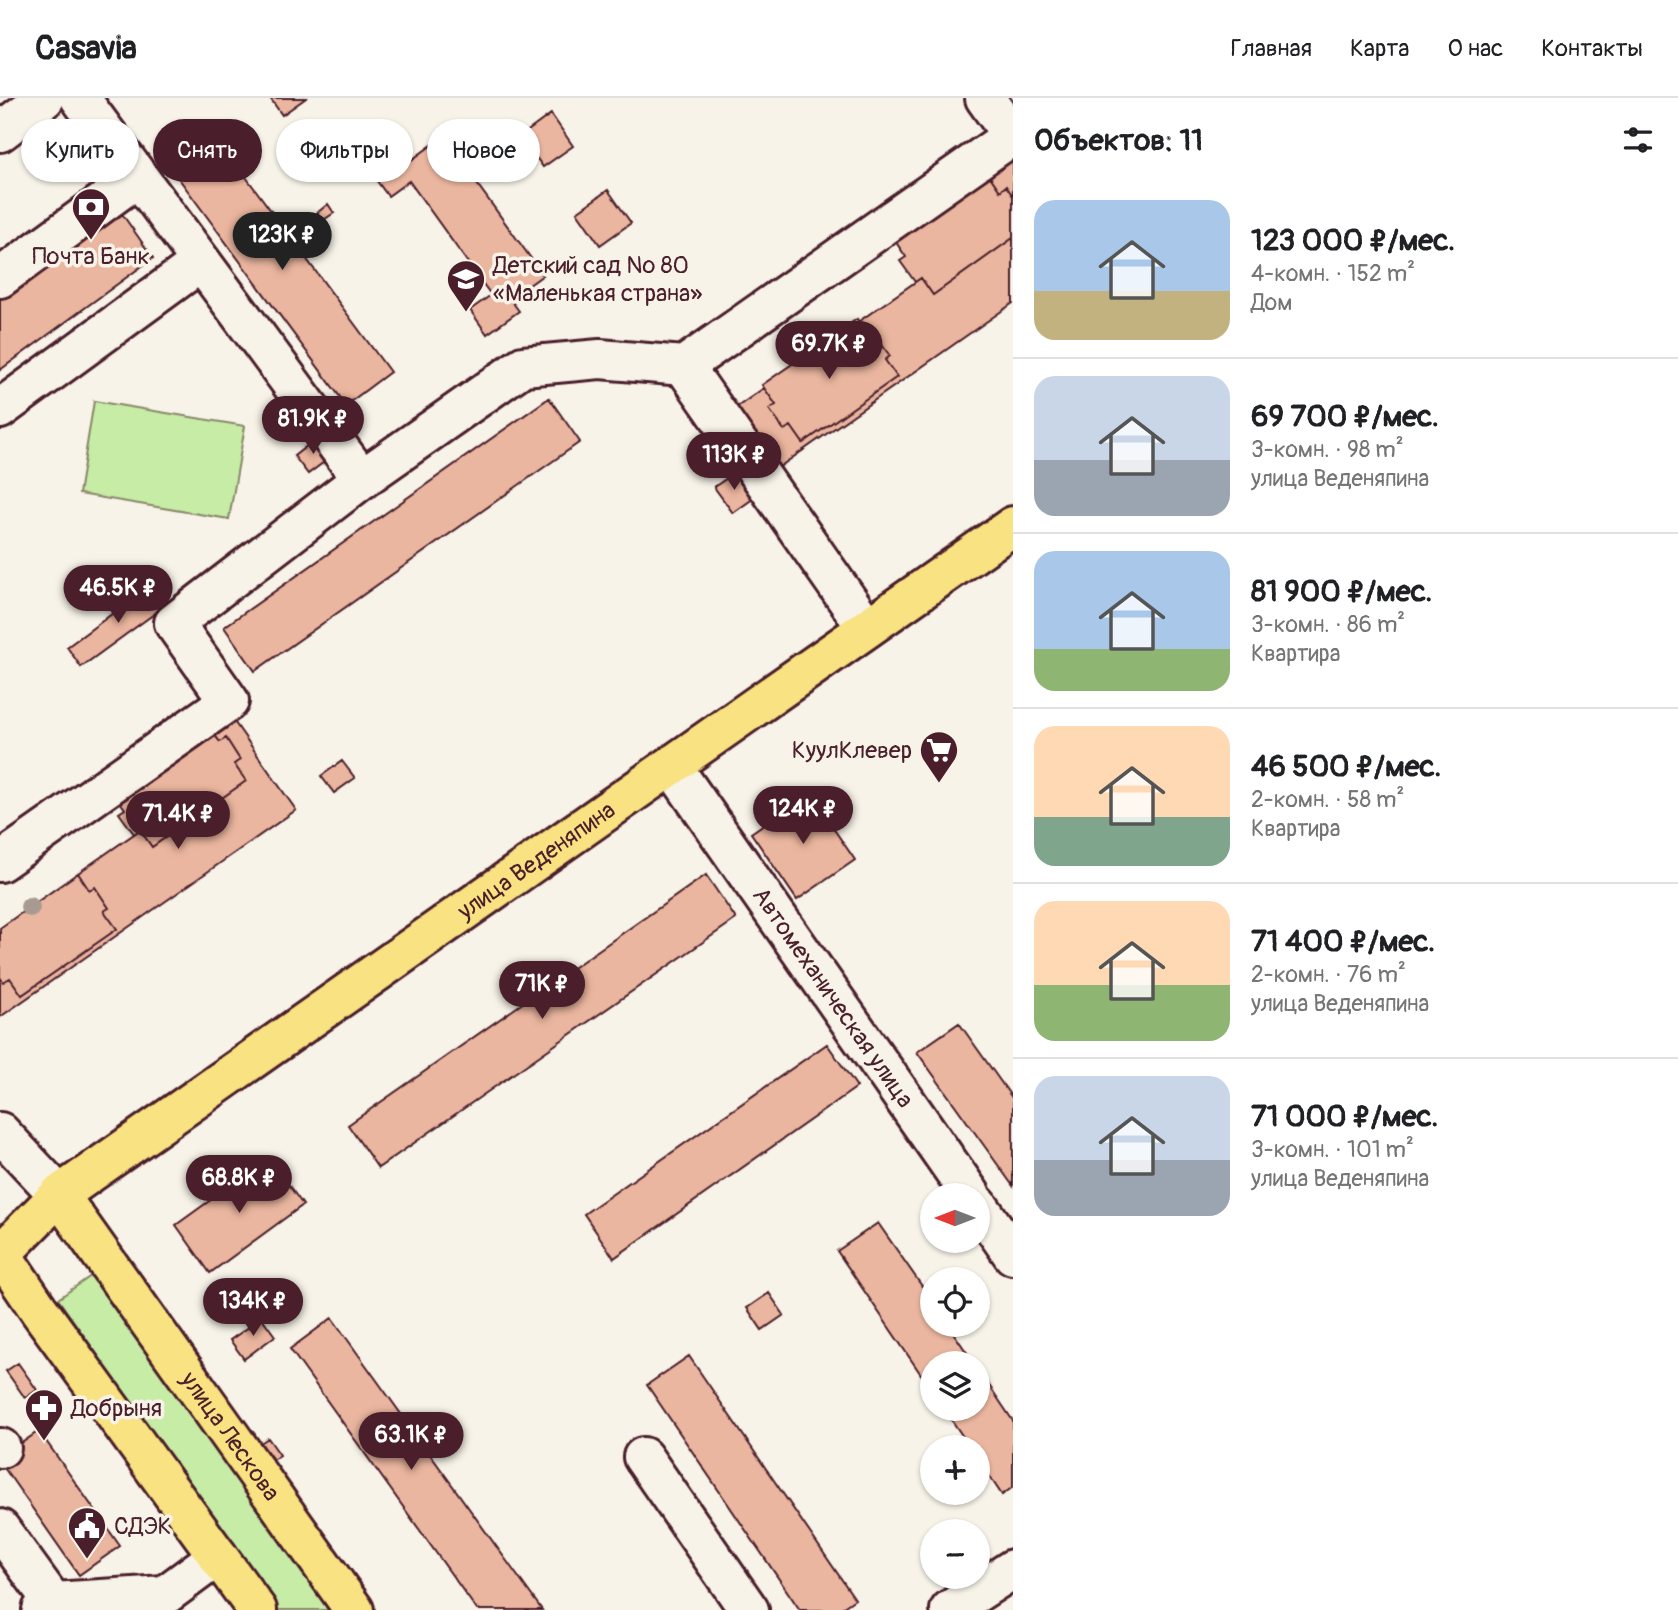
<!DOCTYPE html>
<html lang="ru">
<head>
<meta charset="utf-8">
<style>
	body { margin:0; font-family:Pangolin,sans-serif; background:#f6f6f6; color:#202124; height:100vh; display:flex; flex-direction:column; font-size:26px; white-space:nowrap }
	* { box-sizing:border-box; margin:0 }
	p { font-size:23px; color:#757577 }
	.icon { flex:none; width:38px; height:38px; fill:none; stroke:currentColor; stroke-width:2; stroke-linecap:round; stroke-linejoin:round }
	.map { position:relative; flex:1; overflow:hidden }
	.panel { display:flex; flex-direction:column; background:#fff; width:665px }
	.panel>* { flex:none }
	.top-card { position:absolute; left:21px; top:21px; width:665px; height:63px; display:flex; gap:14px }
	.needle { width:46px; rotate:270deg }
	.buttons { position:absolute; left:920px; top:1085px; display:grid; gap:14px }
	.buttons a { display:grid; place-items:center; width:70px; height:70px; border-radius:50%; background:#fff; box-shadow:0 2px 5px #0004; font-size:35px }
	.price { position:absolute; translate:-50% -60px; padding:0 16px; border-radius:24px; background:#4a1f2b; color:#fff; font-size:23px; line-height:46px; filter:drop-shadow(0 2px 4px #0008) }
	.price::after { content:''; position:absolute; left:50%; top:42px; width:21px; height:16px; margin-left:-10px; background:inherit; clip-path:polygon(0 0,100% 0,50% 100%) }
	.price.selected { background:#222; color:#fff }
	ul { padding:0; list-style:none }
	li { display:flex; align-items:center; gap:21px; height:175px; padding:0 21px }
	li+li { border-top:2px solid #e0e0e0 }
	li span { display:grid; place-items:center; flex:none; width:196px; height:140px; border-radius:21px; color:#555 }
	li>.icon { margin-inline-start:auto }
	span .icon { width:84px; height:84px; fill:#fffc; stroke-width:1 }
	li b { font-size:30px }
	h2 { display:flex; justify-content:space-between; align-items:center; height:84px; padding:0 21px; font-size:30px }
	.tag { padding:0 24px; border-radius:32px; background:#fff; box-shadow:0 2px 5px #0004; font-size:24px; line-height:63px }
	.tag.selected { background:#4a1f2b; color:#fff }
	header { display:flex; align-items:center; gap:42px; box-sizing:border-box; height:98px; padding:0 35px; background:#fff; border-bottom:2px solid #e0e0e0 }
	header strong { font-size:33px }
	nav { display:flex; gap:38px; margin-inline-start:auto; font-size:24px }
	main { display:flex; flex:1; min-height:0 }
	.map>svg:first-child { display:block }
	.green { fill:#c6eca6; stroke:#888668; stroke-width:2 }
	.building { fill:#ebb69f; stroke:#4a1f2b; stroke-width:2 }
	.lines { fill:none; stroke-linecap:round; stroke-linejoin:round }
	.minor-casing { stroke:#4a1f2b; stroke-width:44 }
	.major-casing { stroke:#4a1f2b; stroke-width:44 }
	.minor { stroke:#f7f3e8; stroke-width:38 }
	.major { stroke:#f8e281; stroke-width:38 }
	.tree { fill:#a99a91 }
	.labels { text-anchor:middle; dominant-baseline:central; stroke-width:7; stroke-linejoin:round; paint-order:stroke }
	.poi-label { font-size:24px; fill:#4a1f2b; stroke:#f7f3e8; text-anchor:start }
	.street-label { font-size:24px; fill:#4a1f2b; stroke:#f7f3e8 }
</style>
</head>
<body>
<header>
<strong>Casavia</strong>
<nav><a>Главная</a><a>Карта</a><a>О нас</a><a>Контакты</a></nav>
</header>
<main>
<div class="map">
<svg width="1013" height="1512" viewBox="0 0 1013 1512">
	<rect width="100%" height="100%" fill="#f7f3e8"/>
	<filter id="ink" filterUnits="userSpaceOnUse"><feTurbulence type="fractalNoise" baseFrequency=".0143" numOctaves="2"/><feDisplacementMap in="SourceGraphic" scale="14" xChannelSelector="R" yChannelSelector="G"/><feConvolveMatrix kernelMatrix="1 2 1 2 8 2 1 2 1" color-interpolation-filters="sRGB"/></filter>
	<g filter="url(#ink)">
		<path class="green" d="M 94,303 L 245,328 L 229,421 L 79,396 Z
			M 98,1173 L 337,1512 L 278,1512 L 58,1201 Z"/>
		<path class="building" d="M 270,0 L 306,0 L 282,17 Z
			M 551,16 L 573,48 L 543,69 L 521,38 Z
			M 340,26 L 353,43 L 320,68 L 307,51 Z
			M 443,39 L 543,177 L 510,201 L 519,213 L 487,236 L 470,212 L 491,197 L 409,83 L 388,98 L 371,75 L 403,52 L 410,63 Z
			M 218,41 L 390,274 L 346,307 L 174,74 Z
			M 1013,60 L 1013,98 L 1006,88 L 1000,93 L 989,77 Z
			M 987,74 L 1000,93 L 1006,88 L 1013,98 L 1013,140 L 933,197 L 921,180 L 915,184 L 900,163 L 906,159 L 893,140 Z
			M 608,92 L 631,125 L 600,147 L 577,114 Z
			M 328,106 L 334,115 L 322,123 L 317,115 Z
			M 120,113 L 153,160 L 0,272 L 0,201 Z
			M 1013,140 L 1013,205 L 772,374 L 730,314 L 764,290 L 776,307 L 769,311 L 784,332 L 791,328 L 803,345 L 897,279 L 885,262 L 890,258 L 875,237 L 870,240 L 858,224 L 921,180 L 933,197 Z
			M 857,221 L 870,240 L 875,237 L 890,258 L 885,262 L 897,279 L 803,345 L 791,328 L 784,332 L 769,311 L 776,307 L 762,287 Z
			M 549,300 L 580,344 L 255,573 L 224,529 Z
			M 317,340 L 332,358 L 308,376 L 294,358 Z
			M 736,374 L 754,400 L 733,415 L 714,389 Z
			M 154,485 L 169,505 L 81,569 L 67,549 Z
			M 228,615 L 296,712 L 0,919 L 0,879 L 3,884 L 10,880 L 22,897 L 117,831 L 104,813 L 109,810 L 95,789 L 89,792 L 78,775 L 140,732 L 152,749 L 246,683 L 234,666 L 240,662 L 226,640 L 220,644 L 208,629 Z
			M 207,626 L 220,644 L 226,640 L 240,662 L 234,666 L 246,683 L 152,749 L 140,732 L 134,736 L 119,715 L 125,711 L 112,692 Z
			M 342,663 L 355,680 L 334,695 L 321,678 Z
			M 809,695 L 855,762 L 797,802 L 751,735 Z
			M 78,775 L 89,792 L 95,789 L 109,810 L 104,813 L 117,831 L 22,897 L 10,880 L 3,884 L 0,879 L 0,830 Z
			M 706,777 L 736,821 L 378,1070 L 348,1027 Z
			M 959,925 L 1013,1001 L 1013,1088 L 917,954 Z
			M 827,946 L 857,989 L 614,1160 L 584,1116 Z
			M 269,1060 L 303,1107 L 210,1175 L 176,1127 Z
			M 878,1125 L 933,1204 L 933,1227 L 948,1227 L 974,1265 L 933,1265 L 933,1294 L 837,1153 Z
			M 769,1195 L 784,1217 L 762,1232 L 747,1210 Z
			M 262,1220 L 275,1238 L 244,1261 L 230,1242 Z
			M 332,1220 L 542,1512 L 477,1512 L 290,1251 Z
			M 689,1258 L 855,1501 L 839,1512 L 800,1512 L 647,1287 Z
			M 18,1265 L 37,1292 L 25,1300 L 6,1273 Z
			M 978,1271 L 1013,1323 L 1013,1389 L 1002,1397 L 978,1361 L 978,1349 L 970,1349 L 944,1311 L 978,1311 Z
			M 39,1333 L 120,1448 L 79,1477 L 0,1364 L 0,1360 Z
			M 268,1340 L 280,1357 L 271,1363 L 259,1346 Z"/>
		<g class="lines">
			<g class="minor-casing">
				<g id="minor">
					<path d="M 80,0 L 362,381"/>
					<path d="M 0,34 L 45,0"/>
					<path d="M 0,180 L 138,79"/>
					<path d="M 684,268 L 867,530"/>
					<path d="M 0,311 L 201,164"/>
					<path id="s1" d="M 672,668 L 971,1097"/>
					<path d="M 0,764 L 229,603 L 174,525 L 362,381 L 523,268 L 600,261 L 684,268 L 1012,38 L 985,0"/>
					<path d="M 0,1034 L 59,1097"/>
					<path d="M 978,1107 L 1013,1157"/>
					<path d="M 0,1350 L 1,1350"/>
					<path d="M 643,1359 L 749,1512"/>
					<path d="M 0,1431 L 53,1504"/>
					<path d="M 42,1512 L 53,1504 L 165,1497 L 218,1458"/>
					<path d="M 950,1512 L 1013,1471"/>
				</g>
			</g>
			<g class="major-casing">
				<g id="major">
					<path id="s2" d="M 59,1097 L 354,1512"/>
					<path d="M 0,1154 L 39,1212 L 257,1512"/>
					<path id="s3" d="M 0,1157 L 59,1097 L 1013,428"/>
				</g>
			</g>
			<use href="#minor" class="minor"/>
			<use href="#major" class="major"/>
		</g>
		<circle class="tree" cx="30" cy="809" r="10"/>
	</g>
	<defs>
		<g id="bank-pin" transform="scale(2.0125)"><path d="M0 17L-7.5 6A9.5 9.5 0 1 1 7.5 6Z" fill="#4a1f2b" stroke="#f7f3e8"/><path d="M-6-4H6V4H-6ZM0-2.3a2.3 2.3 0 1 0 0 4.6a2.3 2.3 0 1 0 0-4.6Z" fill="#fff"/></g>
		<g id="school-pin" transform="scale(2.0125)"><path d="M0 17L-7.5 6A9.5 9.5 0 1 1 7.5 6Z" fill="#4a1f2b" stroke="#f7f3e8"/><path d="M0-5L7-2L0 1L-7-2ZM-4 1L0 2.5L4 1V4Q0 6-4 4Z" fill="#fff"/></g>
		<g id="supermarket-pin" transform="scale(2.0125)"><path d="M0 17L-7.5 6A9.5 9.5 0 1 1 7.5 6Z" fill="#4a1f2b" stroke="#f7f3e8"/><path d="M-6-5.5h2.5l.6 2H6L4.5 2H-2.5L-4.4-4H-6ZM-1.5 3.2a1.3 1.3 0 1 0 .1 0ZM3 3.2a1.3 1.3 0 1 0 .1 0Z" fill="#fff"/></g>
		<g id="pharmacy-pin" transform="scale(2.0125)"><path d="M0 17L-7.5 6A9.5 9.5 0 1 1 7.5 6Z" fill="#4a1f2b" stroke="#f7f3e8"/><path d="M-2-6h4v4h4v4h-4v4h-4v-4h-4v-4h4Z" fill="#fff"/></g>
		<g id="civic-pin" transform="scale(2.0125)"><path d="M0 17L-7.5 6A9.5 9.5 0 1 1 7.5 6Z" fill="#4a1f2b" stroke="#f7f3e8"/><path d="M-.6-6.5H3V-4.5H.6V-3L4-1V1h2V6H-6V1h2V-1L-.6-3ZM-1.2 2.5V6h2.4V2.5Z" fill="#fff"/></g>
	</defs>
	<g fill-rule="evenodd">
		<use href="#bank-pin" x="91" y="109"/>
		<use href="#school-pin" x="466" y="181"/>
		<use href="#supermarket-pin" x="939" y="652"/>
		<use href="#pharmacy-pin" x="44" y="1310"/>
		<use href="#civic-pin" x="87" y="1428"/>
	</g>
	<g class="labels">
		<g class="poi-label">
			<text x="91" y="158" text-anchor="middle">Почта Банк</text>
			<text x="493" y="167">Детский сад № 80<tspan x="493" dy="28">«Маленькая страна»</tspan></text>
			<text x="912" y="652" text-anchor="end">КуулКлевер</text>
			<text x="71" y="1310">Добрыня</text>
			<text x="114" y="1428">СДЭК</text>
		</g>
		<g class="street-label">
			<text stroke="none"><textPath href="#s3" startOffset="667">улица Веденяпина</textPath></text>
			<text stroke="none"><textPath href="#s1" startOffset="282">Автомеханическая улица</textPath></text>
			<text stroke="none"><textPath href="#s2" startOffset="296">улица Лескова</textPath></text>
		</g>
	</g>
</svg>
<div class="buttons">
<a><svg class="needle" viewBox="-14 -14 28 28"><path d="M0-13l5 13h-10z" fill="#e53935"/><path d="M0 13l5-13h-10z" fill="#757577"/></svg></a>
<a><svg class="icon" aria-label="locate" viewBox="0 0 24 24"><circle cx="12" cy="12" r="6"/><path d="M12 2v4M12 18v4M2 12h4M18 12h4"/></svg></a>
<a><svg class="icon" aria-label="layers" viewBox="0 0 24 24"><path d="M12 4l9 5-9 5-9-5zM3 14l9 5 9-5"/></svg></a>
<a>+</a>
<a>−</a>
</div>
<b class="price selected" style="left:282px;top:174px">123K ₽</b>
<b class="price" style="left:829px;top:283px">69.7K ₽</b>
<b class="price" style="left:313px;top:358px">81.9K ₽</b>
<b class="price" style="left:734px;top:394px">113K ₽</b>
<b class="price" style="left:118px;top:527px">46.5K ₽</b>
<b class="price" style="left:803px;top:748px">124K ₽</b>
<b class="price" style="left:178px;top:753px">71.4K ₽</b>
<b class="price" style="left:542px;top:923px">71K ₽</b>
<b class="price" style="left:239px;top:1117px">68.8K ₽</b>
<b class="price" style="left:253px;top:1240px">134K ₽</b>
<b class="price" style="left:411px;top:1374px">63.1K ₽</b>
<div class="top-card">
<a class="tag">Купить</a>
<a class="tag selected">Снять</a>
<a class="tag">Фильтры</a>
<a class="tag">Новое</a>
</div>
</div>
<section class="panel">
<h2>Объектов: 11<svg class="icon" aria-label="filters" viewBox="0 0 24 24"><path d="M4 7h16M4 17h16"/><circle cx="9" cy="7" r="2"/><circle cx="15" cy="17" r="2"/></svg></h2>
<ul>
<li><span style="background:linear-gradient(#a9c7e8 65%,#c2b280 0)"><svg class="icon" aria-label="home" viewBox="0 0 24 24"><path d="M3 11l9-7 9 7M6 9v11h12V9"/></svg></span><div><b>123 000 ₽/мес.</b><p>4-комн. · 152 m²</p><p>Дом</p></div></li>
<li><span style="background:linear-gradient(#c9d6e8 60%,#9aa5b1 0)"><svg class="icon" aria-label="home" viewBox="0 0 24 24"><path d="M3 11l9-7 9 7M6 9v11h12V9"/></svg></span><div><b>69 700 ₽/мес.</b><p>3-комн. · 98 m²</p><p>улица Веденяпина</p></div></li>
<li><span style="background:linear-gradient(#a9c7e8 70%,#8fb573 0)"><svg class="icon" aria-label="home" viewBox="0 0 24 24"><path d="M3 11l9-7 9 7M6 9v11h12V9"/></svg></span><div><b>81 900 ₽/мес.</b><p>3-комн. · 86 m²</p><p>Квартира</p></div></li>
<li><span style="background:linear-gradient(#ffd9b3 65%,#7fa58c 0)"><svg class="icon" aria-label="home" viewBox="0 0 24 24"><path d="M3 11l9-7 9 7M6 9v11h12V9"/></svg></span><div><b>46 500 ₽/мес.</b><p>2-комн. · 58 m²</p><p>Квартира</p></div></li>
<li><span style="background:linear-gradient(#ffd9b3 60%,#8fb573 0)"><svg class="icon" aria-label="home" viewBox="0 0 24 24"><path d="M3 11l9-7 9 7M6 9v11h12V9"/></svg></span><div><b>71 400 ₽/мес.</b><p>2-комн. · 76 m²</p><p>улица Веденяпина</p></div></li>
<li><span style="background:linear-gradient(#c9d6e8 60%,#9aa5b1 0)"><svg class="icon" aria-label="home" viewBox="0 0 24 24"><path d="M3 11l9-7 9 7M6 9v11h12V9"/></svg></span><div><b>71 000 ₽/мес.</b><p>3-комн. · 101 m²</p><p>улица Веденяпина</p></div></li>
</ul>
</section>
</main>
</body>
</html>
